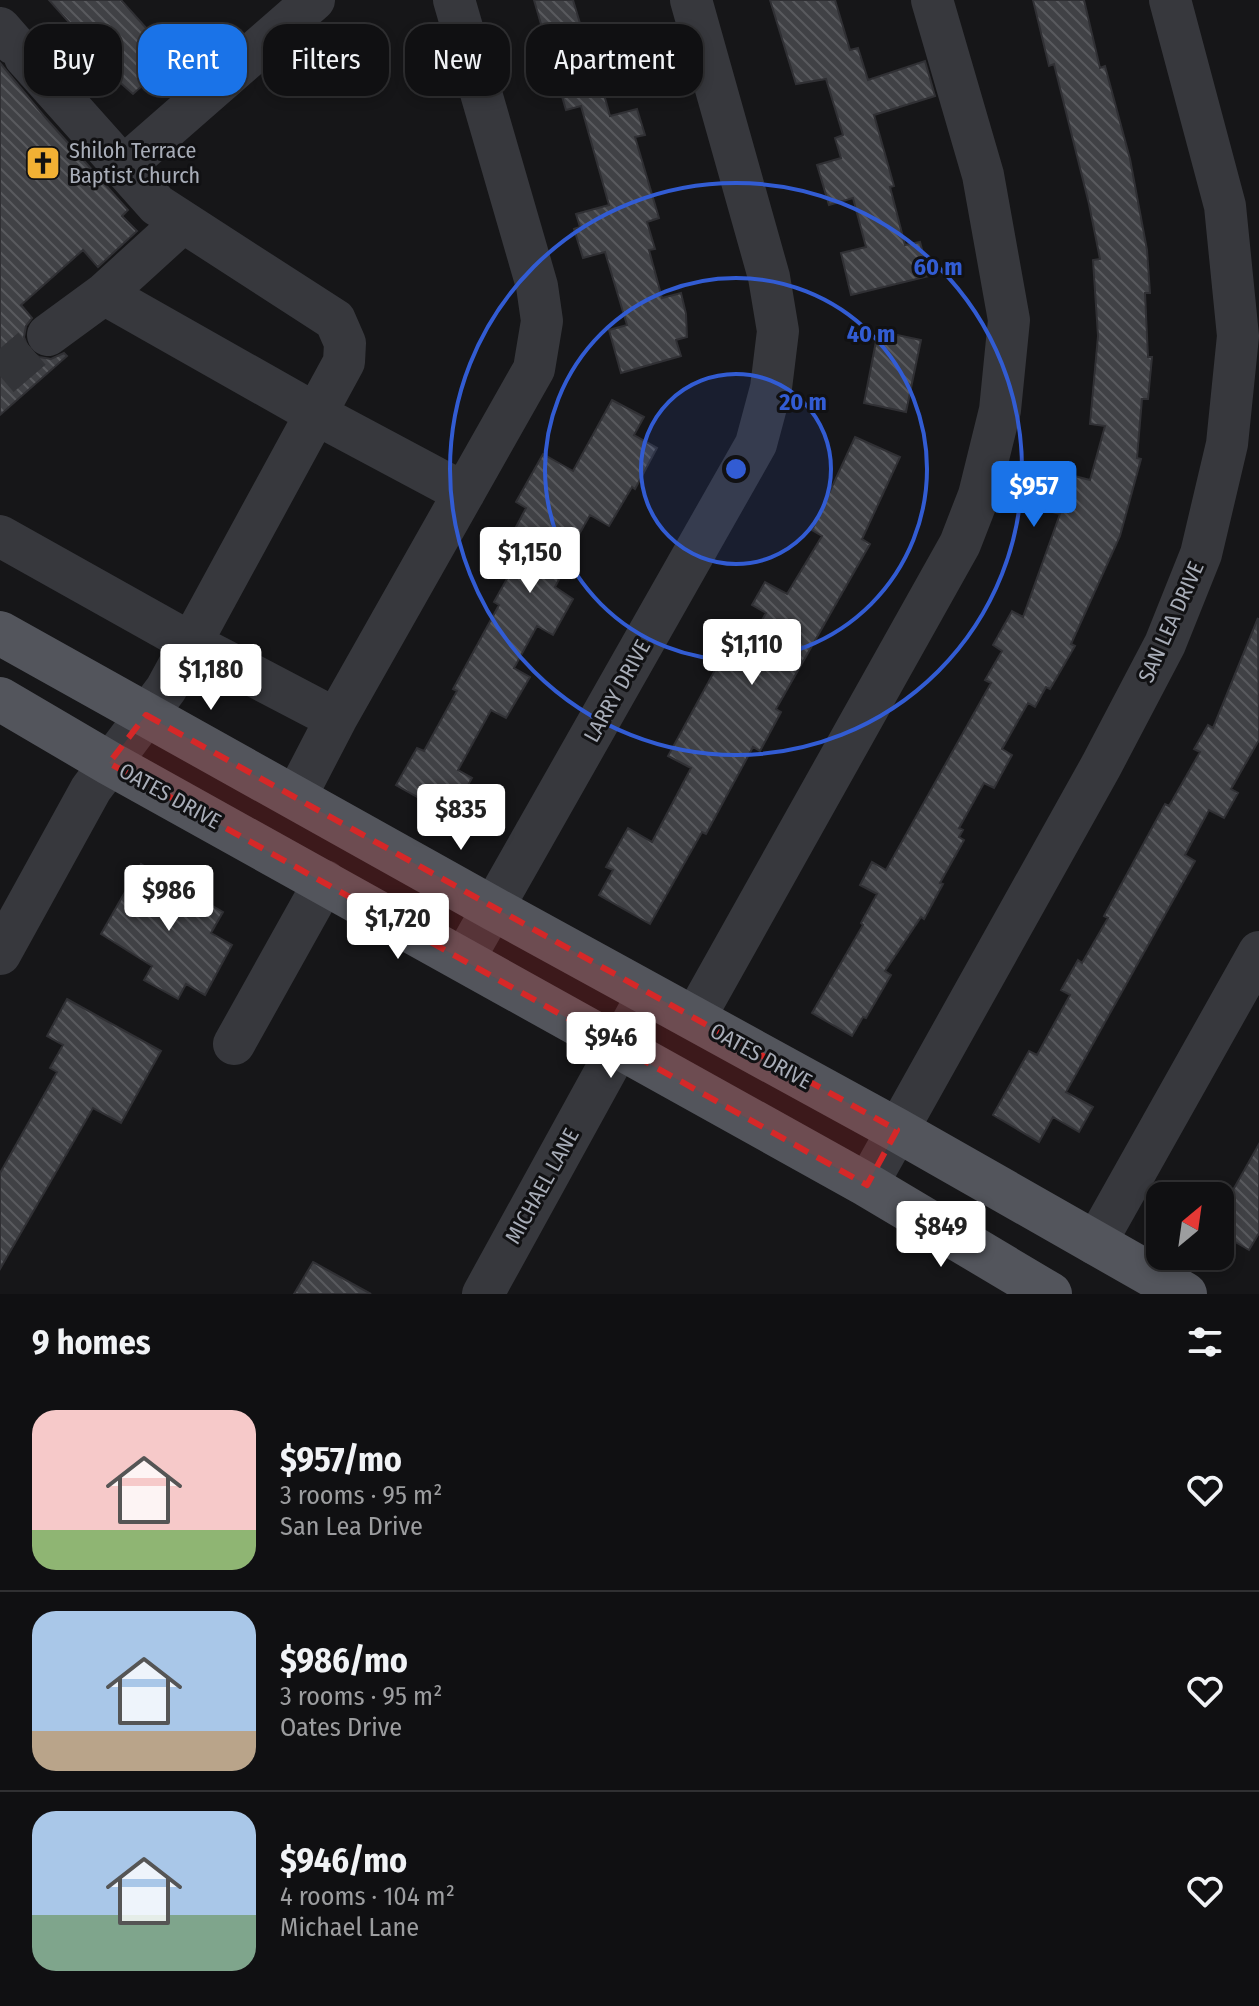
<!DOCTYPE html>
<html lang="en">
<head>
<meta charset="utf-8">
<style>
	body { margin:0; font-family:"Fira Sans Condensed",sans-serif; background:#19191b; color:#f1f3f6; height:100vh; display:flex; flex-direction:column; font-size:30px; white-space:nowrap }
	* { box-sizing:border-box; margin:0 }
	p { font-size:26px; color:#9c9d9f }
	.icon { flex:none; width:44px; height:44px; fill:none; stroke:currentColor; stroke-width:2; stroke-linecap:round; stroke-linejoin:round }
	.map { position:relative; height:1294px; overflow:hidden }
	.panel { display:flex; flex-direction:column; background:#101012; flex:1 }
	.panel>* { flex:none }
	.guide { position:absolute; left:24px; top:24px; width:800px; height:72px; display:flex; gap:16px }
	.needle { width:52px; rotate:29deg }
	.tools { position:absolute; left:1146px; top:1182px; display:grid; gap:16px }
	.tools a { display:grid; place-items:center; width:88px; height:88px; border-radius:16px; background:#101012; box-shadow:0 4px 12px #0003,0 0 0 2px #303032; font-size:40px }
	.price { position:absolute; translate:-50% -68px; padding:0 18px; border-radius:8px; background:#fff; color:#222; font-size:26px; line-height:52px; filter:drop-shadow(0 2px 4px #0008) }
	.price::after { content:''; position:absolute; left:50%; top:48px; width:24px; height:18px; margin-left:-12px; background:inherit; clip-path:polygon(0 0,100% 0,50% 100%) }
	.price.on { background:#1a73e8; color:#fff }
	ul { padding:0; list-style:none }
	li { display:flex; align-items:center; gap:24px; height:200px; padding:0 32px }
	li+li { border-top:2px solid #303032 }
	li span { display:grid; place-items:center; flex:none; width:224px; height:160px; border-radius:24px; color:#555 }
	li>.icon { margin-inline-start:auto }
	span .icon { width:96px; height:96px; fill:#fffc; stroke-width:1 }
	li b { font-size:34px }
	h2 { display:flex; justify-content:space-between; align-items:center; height:96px; padding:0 32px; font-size:34px }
	.chip { padding:0 28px; border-radius:24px; background:#101012; box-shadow:0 4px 12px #0003,0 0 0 2px #303032; font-size:28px; line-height:72px }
	.chip.on { background:#1a73e8; color:#fff }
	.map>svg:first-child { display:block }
	.building { fill:url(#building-back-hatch); stroke:#303034; stroke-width:2 }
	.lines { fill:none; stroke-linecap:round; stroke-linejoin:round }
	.minor-tunnel { stroke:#333438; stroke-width:42; stroke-dasharray:42 21; stroke-linecap:butt }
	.minor { stroke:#37383d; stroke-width:42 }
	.major { stroke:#53555c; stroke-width:44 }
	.marked { fill:#d62828; fill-opacity:0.2; stroke:#d62828; stroke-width:6; stroke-dasharray:16 10; stroke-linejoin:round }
	.ring { fill:none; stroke:#325cd3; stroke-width:4 }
	.labels { text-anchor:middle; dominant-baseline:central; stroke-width:6; stroke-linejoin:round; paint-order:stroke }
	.poi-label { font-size:22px; fill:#a8adb8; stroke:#111113; text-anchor:start }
	.street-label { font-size:22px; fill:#a8adb8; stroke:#111113 }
	.centre { fill:#325cd3; stroke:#111113; stroke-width:4 }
	.ring-label { font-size:24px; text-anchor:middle; font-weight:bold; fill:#325cd3; stroke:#111113; stroke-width:6; stroke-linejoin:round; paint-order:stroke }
</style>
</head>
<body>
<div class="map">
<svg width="1259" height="1294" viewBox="0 0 1259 1294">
	<defs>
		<pattern id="building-back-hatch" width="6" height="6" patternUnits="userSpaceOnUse" patternTransform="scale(2)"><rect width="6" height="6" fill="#404145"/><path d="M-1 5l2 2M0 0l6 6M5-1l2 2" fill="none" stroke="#595a5e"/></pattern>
	</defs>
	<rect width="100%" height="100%" fill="#161618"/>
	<path class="building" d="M 49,0 L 121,0 L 173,58 L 133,94 L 107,71 L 110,68 Z
		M 534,0 L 573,0 L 585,40 L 594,37 L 602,68 L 597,69 L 610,116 L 637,109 L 645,135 L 635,137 L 659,218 L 647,222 L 655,249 L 649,250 L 662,298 L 681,293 L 686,314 L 687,337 L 676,340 L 681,356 L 621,373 L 609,330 L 627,325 L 605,252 L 583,258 L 574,229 L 580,227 L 576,214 L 609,205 L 581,106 L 566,110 Z
		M 770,0 L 835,0 L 850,50 L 858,48 L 868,80 L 925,61 L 935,96 L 874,115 L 894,186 L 890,187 L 905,245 L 920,242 L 929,276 L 851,295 L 841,253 L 866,247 L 853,198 L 829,205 L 817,165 L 841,158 L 835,138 L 843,135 L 826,79 L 796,84 Z
		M 1033,0 L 1084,0 L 1100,68 L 1105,66 L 1130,159 L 1147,250 L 1150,293 L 1145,293 L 1148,357 L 1152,357 L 1148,399 L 1142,399 L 1137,458 L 1141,459 L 1120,536 L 1071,644 L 1075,646 L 1050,689 L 1046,687 L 1035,707 L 1028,703 L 1002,749 L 1012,755 L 994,788 L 984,783 L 959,828 L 963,830 L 959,837 L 964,840 L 940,883 L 943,884 L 924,919 L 921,917 L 885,971 L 891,975 L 866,1018 L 863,1017 L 852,1036 L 812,1013 L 863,925 L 861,923 L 877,894 L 860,885 L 872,862 L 886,870 L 991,683 L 985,680 L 1002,651 L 993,645 L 1012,611 L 1023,617 L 1060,514 L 1045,510 L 1055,471 L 1090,480 L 1105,426 L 1090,424 L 1098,336 L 1093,260 L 1100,259 L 1089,204 L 1054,64 L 1049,66 Z
		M 0,63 L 44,116 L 128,210 L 122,216 L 137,231 L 98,267 L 83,250 L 21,305 L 32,318 L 26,326 L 24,337 L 29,350 L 39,357 L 51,359 L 64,353 L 67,356 L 0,415 Z
		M 878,331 L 921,340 L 906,412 L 864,403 Z
		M 612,400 L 644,417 L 634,435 L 657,448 L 635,489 L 632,487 L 609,526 L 590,515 L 560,568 L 564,570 L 555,587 L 573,599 L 553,635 L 537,626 L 514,668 L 530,677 L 506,718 L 491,710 L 458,770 L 472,778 L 451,816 L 396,785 L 417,748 L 424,751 L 457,691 L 453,689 L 499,605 L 494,602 L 531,536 L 516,527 L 526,508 L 516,502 L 543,454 L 573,471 Z
		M 855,437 L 900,457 L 862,539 L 870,544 L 776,709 L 781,712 L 760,751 L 753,747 L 706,834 L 702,832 L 650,924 L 599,895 L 613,870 L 606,867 L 628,828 L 652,842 L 691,768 L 668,756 L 721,659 L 735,667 L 766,613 L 752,605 L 765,582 L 787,594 L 822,536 L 812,530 Z
		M 1258,618 L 1259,740 L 1231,789 L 1238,793 L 1224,818 L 1209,810 L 1185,855 L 1195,861 L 1066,1092 L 1093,1107 L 1079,1132 L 1053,1117 L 1039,1142 L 993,1115 L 1029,1051 L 1037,1055 L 1070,995 L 1061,990 L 1078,960 L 1082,963 L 1108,918 L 1104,916 L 1165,804 L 1169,806 L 1200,752 L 1194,749 L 1208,725 L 1213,728 Z
		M 141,864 L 223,912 L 211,933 L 232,945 L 205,995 L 186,984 L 178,999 L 144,980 L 152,966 L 101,934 Z
		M 67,999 L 161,1051 L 121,1123 L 93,1108 L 0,1269 L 0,1173 L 57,1072 L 50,1068 L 63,1045 L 47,1036 Z
		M 1259,1144 L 1259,1233 L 1249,1250 L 1220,1233 L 1220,1213 Z
		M 313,1262 L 371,1294 L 294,1294 Z"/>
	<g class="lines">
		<path class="minor-tunnel" d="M 0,376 L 48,335"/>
		<path class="minor" d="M 0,28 L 14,44
			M 123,167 L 314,0
			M 104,294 L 316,414 L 464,493
			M 48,335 L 104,294 L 183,222
			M 0,536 L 191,643 L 336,719
			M 295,798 L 336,719 L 534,369 L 542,321 L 537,286 L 454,0
			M 0,954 L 91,789 L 166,689 L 344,362 L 345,343 L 335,320 L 157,205 L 25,57
			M 464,959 L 756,444 L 771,388 L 778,331 L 769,277 L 691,0
			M 694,1019 L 960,544 L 979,495 L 1000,410 L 1009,320 L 983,175 L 932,0
			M 234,1044 L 325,881
			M 867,1185 L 1101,766 L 1165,644 L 1201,554 L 1227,444 L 1238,336 L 1225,206 L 1170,0
			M 1095,1244 L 1259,952
			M 483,1294 L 648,994"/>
		<path class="major" d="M 0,633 L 494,909 L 897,1130 L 1185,1294
			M 0,699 L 109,763 L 867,1185 L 1050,1294"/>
	</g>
	<path class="marked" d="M 146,715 L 897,1130 L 867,1185 L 109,763 Z"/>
	<circle cx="736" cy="469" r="95" fill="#325cd3" fill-opacity=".12"/>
	<g class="ring">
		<circle cx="736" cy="469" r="95"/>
		<circle cx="736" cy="469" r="191"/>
		<circle cx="736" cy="469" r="286"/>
	</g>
	<defs>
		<g id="church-square" transform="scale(1.8)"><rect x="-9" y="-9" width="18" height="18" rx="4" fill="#f2b134" stroke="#111113"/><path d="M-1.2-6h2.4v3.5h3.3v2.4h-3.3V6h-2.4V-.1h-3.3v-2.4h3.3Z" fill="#111"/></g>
	</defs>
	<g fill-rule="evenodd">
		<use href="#church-square" x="43" y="163"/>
	</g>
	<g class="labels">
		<g class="poi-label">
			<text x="69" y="150">Shiloh Terrace<tspan x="69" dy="25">Baptist Church</tspan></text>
		</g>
		<g class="street-label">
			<text transform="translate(1171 622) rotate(-66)">SAN LEA DRIVE</text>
			<text transform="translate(617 691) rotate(-61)">LARRY DRIVE</text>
			<text transform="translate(170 796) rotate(29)">OATES DRIVE</text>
			<text transform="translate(761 1056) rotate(29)">OATES DRIVE</text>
			<text transform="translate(542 1186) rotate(-61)">MICHAEL LANE</text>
		</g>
	</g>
	<circle cx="736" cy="469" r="12" class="centre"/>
	<g class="ring-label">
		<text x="938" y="275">60 m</text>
		<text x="871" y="342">40 m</text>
		<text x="803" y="410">20 m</text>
	</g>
</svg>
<div class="tools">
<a><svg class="needle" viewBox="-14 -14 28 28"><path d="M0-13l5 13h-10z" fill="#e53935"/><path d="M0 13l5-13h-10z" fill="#9c9d9f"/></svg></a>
</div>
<b class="price on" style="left:1034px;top:529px">$957</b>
<b class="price" style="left:530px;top:595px">$1,150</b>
<b class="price" style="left:752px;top:687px">$1,110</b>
<b class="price" style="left:211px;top:712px">$1,180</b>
<b class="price" style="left:461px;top:852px">$835</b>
<b class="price" style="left:169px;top:933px">$986</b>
<b class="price" style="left:398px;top:961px">$1,720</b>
<b class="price" style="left:611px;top:1080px">$946</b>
<b class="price" style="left:941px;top:1269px">$849</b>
<div class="guide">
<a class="chip">Buy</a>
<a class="chip on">Rent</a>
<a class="chip">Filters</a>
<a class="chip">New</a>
<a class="chip">Apartment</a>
</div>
</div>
<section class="panel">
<h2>9 homes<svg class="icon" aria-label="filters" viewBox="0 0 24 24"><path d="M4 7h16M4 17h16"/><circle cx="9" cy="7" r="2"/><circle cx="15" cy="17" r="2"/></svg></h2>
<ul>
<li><span style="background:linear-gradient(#f6c9c9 75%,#8fb573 0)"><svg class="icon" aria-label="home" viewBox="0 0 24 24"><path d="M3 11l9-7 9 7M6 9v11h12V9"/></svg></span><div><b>$957/mo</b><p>3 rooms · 95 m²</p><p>San Lea Drive</p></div><svg class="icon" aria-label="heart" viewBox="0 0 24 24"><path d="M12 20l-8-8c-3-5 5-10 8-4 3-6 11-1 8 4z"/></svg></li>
<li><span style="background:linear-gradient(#a9c7e8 75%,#b9a48a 0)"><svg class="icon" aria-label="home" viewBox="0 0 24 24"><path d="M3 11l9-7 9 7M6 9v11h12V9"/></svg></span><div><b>$986/mo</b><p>3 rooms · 95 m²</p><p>Oates Drive</p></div><svg class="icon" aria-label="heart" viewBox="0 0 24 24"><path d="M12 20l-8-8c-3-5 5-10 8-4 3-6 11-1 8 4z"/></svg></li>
<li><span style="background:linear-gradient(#a9c7e8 65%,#7fa58c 0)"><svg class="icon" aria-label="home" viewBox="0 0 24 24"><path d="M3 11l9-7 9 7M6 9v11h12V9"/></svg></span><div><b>$946/mo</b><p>4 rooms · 104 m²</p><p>Michael Lane</p></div><svg class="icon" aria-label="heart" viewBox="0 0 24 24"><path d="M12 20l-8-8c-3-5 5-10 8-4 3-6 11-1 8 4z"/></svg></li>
</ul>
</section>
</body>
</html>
